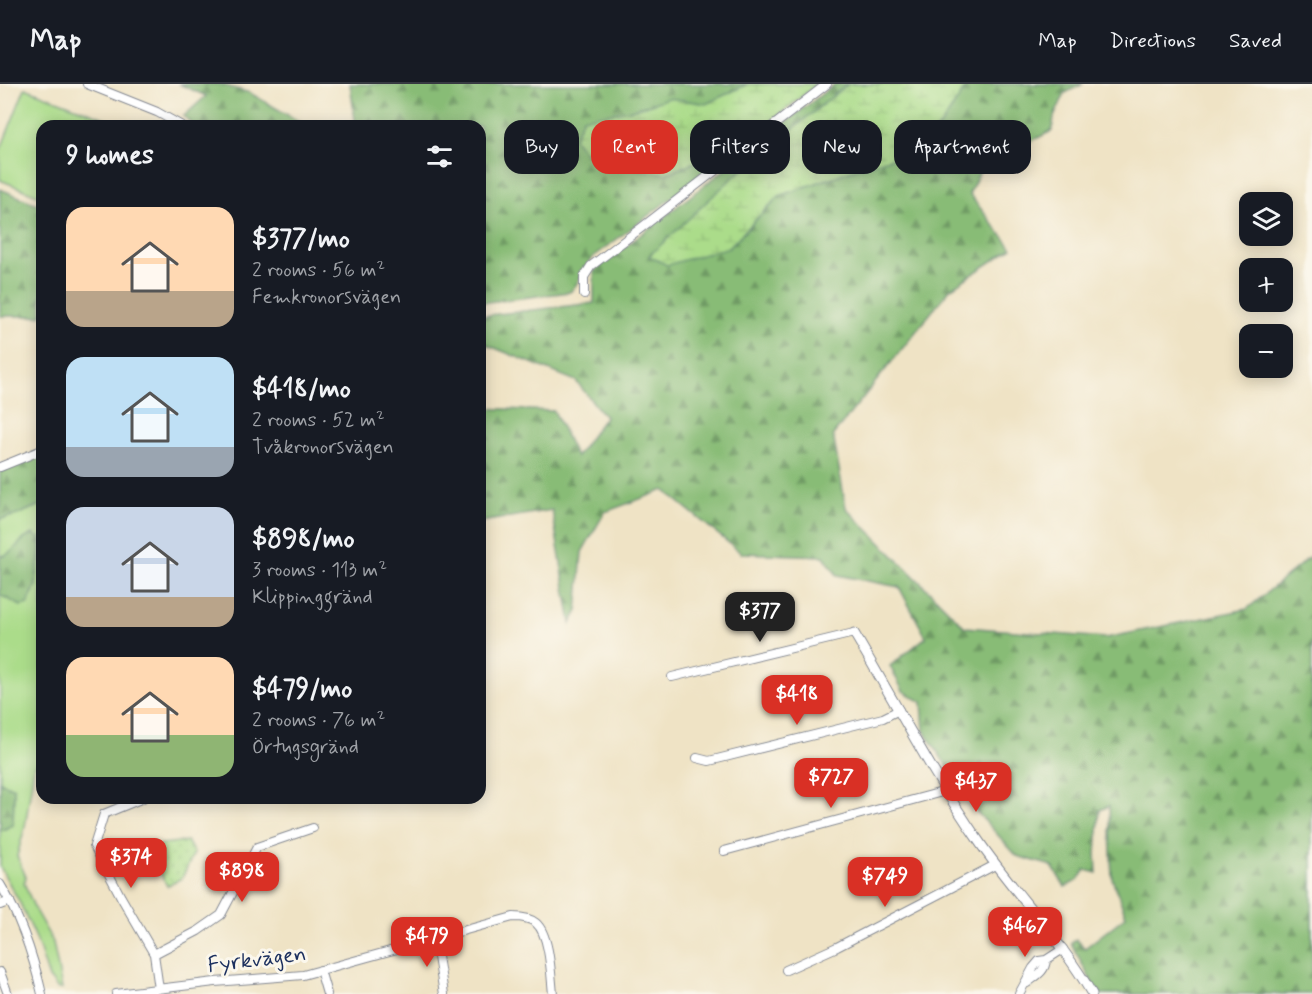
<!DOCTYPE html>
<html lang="en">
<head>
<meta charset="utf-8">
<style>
	body { margin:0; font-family:Mynerve,sans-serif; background:#242831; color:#f1f3f6; height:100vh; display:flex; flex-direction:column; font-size:22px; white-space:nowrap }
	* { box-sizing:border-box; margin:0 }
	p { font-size:20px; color:#9ea1a6 }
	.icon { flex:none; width:33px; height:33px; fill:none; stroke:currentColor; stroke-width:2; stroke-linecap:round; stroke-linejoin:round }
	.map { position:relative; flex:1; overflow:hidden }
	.details { position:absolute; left:36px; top:36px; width:450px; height:684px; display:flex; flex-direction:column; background:#171b24; border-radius:18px; box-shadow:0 3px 15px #0003 }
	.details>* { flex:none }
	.guide { position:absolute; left:504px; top:36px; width:570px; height:54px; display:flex; gap:12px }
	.controls { position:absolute; left:1239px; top:108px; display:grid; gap:12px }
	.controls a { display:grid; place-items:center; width:54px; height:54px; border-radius:12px; background:#171b24; box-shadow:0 3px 15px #0003; font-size:30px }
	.price { position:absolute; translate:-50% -51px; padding:0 14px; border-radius:12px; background:#d93025; color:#fff; font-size:20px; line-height:39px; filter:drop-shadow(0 2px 3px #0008) }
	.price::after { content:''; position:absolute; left:50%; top:36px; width:18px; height:14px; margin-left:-9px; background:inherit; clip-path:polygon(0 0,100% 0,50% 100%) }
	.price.on { background:#222; color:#fff }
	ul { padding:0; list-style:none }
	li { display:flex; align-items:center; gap:18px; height:150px; padding:0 30px }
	li span { display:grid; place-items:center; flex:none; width:168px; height:120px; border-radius:18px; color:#555 }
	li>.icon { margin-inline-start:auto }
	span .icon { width:72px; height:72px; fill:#fffc; stroke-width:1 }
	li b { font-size:26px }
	h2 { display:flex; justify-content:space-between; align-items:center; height:72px; padding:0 30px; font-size:26px }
	.tag { padding:0 21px; border-radius:18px; background:#171b24; box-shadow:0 3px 15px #0003; font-size:21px; line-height:54px }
	.tag.on { background:#d93025; color:#fff }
	header { display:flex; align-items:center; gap:36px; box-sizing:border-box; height:84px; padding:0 30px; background:#171b24; border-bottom:2px solid #363941 }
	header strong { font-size:28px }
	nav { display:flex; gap:33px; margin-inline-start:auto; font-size:21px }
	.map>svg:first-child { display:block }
	.green { fill:#abdc8a; stroke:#638674; stroke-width:1.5 }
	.forest { fill:url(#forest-firs); stroke:#52766a; stroke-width:1.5 }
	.wetland { fill:url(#wetland-marsh); stroke:#638674; stroke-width:1.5 }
	.park { fill:url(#park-dots); stroke:#638674; stroke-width:1.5 }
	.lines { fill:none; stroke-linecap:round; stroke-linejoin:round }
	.minor-casing { stroke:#858992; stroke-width:10 }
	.tertiary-casing { stroke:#858992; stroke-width:11 }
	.minor { stroke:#fff; stroke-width:8 }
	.tertiary { stroke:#fff; stroke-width:9 }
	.labels { text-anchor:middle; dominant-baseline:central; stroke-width:6; stroke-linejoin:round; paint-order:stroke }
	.street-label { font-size:22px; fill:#1b2f5e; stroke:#fbf7ec }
</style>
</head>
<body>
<header>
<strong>Map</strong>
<nav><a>Map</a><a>Directions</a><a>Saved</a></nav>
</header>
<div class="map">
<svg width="1312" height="910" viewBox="0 0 1312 910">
	<defs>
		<pattern id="forest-firs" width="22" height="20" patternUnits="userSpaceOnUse" patternTransform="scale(1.5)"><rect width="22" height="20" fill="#88bc76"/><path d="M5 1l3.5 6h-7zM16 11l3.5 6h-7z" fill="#6e9964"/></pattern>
		<pattern id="wetland-marsh" width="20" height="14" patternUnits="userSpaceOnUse" patternTransform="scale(1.5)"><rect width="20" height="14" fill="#abdc8a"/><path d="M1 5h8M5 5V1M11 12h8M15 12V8" fill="none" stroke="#93bd7a"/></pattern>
		<pattern id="park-dots" width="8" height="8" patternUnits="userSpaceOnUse" patternTransform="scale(1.5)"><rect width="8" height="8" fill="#abdc8a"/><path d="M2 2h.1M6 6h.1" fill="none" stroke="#93bd7a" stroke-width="1.8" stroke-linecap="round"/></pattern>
	</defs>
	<rect width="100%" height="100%" fill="#fbf7ec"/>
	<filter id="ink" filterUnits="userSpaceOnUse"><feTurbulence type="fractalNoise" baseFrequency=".0167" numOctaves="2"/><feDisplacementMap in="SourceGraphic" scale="12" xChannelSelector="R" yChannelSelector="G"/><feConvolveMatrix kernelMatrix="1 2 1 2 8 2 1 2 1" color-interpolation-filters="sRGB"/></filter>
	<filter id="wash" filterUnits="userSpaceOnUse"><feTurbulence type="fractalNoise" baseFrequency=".008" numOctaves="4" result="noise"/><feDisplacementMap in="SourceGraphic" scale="24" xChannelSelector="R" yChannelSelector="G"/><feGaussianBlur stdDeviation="1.35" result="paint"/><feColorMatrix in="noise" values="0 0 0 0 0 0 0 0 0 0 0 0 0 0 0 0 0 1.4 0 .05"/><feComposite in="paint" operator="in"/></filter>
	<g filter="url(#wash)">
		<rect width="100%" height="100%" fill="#efe3c5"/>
		<path class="green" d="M 25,4 L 125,42 L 42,42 L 42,113 L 0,96 L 0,67 Z
			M 42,420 L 42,674 L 34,683 L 25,743 L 17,772 L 26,793 L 24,799 L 36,828 L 53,858 L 62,905 L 58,905 L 49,894 L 36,854 L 19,817 L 0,783 L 0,747 L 13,741 L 14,705 L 0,698 L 0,435 L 17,431 Z"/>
		<path class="forest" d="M 179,0 L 219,0 L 250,9 L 307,42 L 194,42 L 184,32 L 206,12 Z
			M 350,0 L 748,0 L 706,20 L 669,14 L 632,26 L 666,90 L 748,56 L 592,174 C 582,185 580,199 570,208 L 480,219 L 480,42 L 352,42 L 355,36 Z
			M 835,0 L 848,0 L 729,97 L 729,164 L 779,112 L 861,83 L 912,68 L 941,41 L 968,0 L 1083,0 L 1065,9 L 1054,33 L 1052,47 L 992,76 L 979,89 L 969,110 L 1012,164 L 950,205 L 833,351 L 846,424 L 965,543 L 1106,554 L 1247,525 L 1312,471 L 1312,910 L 1098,910 L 1071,859 L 1076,855 L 1085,864 L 1126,832 L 1112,794 L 1109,722 L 1100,726 L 1096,769 L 1097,789 L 1085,786 L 1077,797 L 1065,803 L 1052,782 L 1017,772 L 976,727 L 924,647 L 922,618 L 903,607 L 890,582 L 926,553 L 899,503 L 837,491 L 824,472 L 741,469 L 664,406 L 605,428 L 582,468 L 577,529 L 571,539 L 552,426 L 480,438 L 480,324 L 554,327 L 576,373 L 605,333 L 576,297 L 480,258 L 480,232 L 594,219 L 594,187 Z
			M 0,105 L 42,122 L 42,230 L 40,232 L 0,232 Z
			M 42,370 L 42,420 L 17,431 L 0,435 L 0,387 Z
			M 33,450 L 41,456 L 36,501 L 28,520 L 21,522 L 0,511 L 0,473 C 18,468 15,457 33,450 Z
			M 0,698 L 14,704 L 13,741 L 0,747 Z"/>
		<path class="wetland" d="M 748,0 L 817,0 L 748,56 L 666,90 L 591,77 L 574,54 L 583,34 L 632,26 L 669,14 L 706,20 Z
			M 848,0 L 968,0 L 941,41 L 912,68 L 861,83 L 779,112 L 729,163 L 667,181 L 649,172 L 729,97 Z"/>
		<path class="park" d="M 187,757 L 194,769 L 182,794 L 167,802 L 152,772 L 152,766 L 162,760 Z"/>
	</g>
	<g filter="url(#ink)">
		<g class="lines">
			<g class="minor-casing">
				<path id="minor" d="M 87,0 L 157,28 L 182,42
					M 584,211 L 584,193 L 591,182 L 641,144 L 827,0
					M 0,383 L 42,366
					M 672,593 L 854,549
					M 697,674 L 709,677 L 883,634 L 899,626
					M 143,714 L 104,730 L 94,762 L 121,813 L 154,870 L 159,905
					M 724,767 L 946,707
					M 0,800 C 21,834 33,871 42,910
					M 0,821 L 10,817
					M 435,854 L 444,910
					M 154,870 L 198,847 L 221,831 L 257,763 L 313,744
					M 320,886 L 327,910
					M 786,886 L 837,863 L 995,781
					M 0,888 L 8,910
					M 1027,899 C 1036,892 1045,888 1046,876
					M 116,910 L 215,898 L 303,891 L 513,833 C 520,833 530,834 536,839 C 550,851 551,892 553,910
					M 1019,910 L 1033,884 L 1039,877 L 1046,876 L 1063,865"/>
			</g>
			<g class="tertiary-casing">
				<path id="tertiary" d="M 854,549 C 895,618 932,690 978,756 C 1014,809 1060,854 1092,910"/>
			</g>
			<use href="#minor" class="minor"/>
			<use href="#tertiary" class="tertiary"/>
		</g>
	</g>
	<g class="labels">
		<g class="street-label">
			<text transform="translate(257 876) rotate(-7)">Fyrkvägen</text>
		</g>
	</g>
</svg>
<div class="controls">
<a><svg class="icon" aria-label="layers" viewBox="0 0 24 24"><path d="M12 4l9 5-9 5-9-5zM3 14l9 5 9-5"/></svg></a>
<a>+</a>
<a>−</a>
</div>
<b class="price on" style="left:760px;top:559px">$377</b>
<b class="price" style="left:797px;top:642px">$418</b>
<b class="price" style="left:831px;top:725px">$727</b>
<b class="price" style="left:976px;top:729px">$437</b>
<b class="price" style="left:131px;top:805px">$374</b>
<b class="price" style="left:242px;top:819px">$898</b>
<b class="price" style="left:885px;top:824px">$749</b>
<b class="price" style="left:1025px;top:874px">$467</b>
<b class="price" style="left:427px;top:884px">$479</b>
<div class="guide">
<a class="tag">Buy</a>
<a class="tag on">Rent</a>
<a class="tag">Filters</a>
<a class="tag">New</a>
<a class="tag">Apartment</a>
</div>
<section class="details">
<h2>9 homes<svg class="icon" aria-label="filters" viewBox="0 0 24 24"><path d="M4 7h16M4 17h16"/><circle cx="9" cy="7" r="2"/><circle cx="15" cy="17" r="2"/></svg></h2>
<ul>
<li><span style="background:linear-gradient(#ffd9b3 70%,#b9a48a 0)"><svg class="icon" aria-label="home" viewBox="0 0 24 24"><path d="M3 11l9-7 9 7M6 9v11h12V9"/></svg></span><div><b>$377/mo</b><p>2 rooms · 56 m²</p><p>Femkronorsvägen</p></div></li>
<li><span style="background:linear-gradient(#bfe0f5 75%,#9aa5b1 0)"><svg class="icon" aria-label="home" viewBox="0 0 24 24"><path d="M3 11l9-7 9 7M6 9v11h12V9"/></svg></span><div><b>$418/mo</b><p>2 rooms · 52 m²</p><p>Tvåkronorsvägen</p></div></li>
<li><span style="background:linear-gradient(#c9d6e8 75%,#b9a48a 0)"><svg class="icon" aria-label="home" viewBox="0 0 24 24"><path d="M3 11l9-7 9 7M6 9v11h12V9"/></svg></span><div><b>$898/mo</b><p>3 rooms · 113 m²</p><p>Klippinggränd</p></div></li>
<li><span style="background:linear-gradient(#ffd9b3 65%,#8fb573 0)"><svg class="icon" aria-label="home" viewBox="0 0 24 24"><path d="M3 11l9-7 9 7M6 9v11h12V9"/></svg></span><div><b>$479/mo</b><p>2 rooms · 76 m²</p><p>Örtugsgränd</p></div></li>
</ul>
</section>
</div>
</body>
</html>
